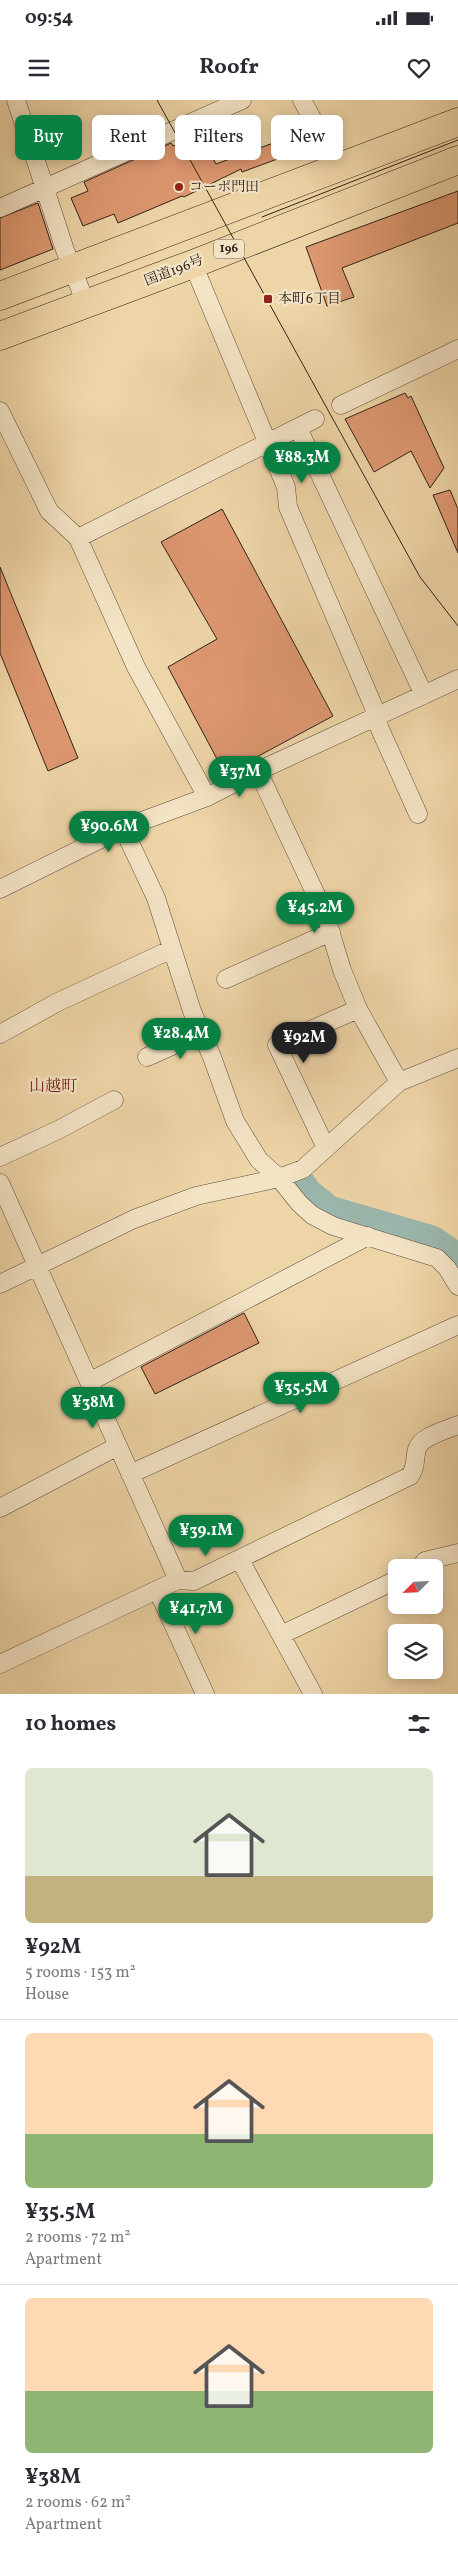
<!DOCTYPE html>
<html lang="en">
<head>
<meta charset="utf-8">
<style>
	body { margin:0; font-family:Vollkorn,"Noto Serif JP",serif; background:#f7f7f7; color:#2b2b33; height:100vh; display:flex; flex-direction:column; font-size:19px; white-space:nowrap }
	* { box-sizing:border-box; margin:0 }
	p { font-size:16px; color:#7c7c81 }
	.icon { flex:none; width:28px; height:28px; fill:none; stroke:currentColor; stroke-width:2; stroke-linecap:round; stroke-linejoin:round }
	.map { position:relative; height:1594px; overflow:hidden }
	.side { display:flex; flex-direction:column; background:#fff; flex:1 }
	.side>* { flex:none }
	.banner { position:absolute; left:15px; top:15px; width:429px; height:45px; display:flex; gap:10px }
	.needle { width:32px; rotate:246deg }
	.tools { position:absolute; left:388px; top:1459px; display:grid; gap:10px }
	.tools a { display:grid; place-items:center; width:55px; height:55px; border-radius:8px; background:#fff; box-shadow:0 2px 12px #0003; font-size:25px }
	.price { position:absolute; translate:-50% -42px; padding:0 11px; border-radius:18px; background:#0b8043; color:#fff; font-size:16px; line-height:32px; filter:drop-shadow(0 1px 2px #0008) }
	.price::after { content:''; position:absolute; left:50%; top:30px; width:15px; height:11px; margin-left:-8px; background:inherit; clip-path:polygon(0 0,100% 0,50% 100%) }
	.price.current { background:#222; color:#fff }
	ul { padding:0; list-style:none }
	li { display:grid; align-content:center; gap:10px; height:265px; padding:0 25px }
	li+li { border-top:1px solid #e1e1e2 }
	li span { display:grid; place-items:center; height:155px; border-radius:8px; color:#555 }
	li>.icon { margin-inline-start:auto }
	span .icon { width:90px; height:90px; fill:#fffc; stroke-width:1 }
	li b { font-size:21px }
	h2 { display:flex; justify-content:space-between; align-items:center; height:60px; padding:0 25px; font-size:21px }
	.pill { padding:0 18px; border-radius:8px; background:#fff; box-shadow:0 2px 12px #0003; font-size:18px; line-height:45px }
	.pill.current { background:#0b8043; color:#fff }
	.status { display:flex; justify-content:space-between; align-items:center; height:35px; padding:0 25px; background:#fff; direction:ltr }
	.status svg { height:14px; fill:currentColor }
	header { display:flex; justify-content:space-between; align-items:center; height:65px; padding:0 25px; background:#fff; font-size:22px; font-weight:700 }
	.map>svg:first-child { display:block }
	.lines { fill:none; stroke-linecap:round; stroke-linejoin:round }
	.river { stroke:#9bb8ae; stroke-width:36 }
	.building { fill:#de9871; stroke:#2f221b }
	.minor-casing { stroke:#5f4f3e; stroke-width:19 }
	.trunk-casing { stroke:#2f221b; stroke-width:29 }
	.minor { stroke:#f4e4c6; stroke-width:18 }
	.trunk { stroke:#eed5a7; stroke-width:28 }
	.tram { stroke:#2f221b; stroke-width:1 }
	.poi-dot { fill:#8f2418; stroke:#f4e4c6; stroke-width:2 }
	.labels { text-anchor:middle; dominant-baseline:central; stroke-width:4.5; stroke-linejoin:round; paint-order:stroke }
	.shield { fill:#f4e4c6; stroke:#6a5c4e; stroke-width:1 }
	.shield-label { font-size:12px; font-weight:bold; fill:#2f221b }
	.poi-label { font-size:14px; fill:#2f221b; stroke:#f4e4c6; text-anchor:start }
	.street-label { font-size:14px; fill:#2f221b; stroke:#f4e4c6 }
	.quarter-label { font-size:16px; fill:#7a1f14; stroke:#f4e4c6 }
</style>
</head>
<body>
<div class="status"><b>09:54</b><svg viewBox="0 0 49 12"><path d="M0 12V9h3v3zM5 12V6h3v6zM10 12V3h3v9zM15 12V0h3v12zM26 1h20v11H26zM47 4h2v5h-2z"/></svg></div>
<header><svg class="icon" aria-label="menu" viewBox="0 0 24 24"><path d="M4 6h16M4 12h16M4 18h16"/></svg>Roofr<svg class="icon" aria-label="heart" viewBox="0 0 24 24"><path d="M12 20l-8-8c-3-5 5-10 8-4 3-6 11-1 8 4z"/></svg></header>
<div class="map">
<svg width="458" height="1594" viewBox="0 0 458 1594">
	<rect width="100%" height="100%" fill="#eed5a7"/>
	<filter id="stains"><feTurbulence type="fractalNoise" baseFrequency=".004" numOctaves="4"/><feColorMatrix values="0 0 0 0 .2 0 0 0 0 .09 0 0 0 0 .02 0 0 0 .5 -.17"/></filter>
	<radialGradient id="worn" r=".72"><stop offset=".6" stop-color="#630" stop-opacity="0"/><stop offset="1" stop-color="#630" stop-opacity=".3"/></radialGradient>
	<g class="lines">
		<path class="river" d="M 298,1085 L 305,1095 L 327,1113 L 430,1143 L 458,1162"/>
	</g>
	<path class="building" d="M 306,31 L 310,47 L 242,72 L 241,69 L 184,97 L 182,96 L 118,123 L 114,114 L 83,126 L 71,98 L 88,91 L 84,82 L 171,43 L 173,46 L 179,43 L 181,47 L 201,37 L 216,64 Z
		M 458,91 L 458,123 L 342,168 L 354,197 L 327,206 L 306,147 Z
		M 38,103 L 53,149 L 0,170 L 0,118 Z
		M 405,293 L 408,298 L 411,296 L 444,368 L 430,388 L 411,351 L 374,372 L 345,319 Z
		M 450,390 L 458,409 L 458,453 L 433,395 Z
		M 222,409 L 333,616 L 225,674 L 168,567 L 217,539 L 161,442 Z
		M 0,467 L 78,658 L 48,671 L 0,553 Z
		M 244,1213 L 259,1243 L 155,1294 L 141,1267 Z"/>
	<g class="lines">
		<g class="minor-casing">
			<path id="minor" d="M 16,0 L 65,150 L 86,204
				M 302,0 L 339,68
				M 0,108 L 242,0
				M 193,164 L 286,387 L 288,407 L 378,617
				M 341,305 L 458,249
				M 0,311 L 49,411 L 78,438 L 136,567 L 207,697
				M 298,328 L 424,595
				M 78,438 L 315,319
				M 375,618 L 418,714
				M 258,671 L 325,814 L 342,870 L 358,909 L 399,982
				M 123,728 L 156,798 L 192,911 L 212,957 L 235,1021 L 259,1060 L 279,1078 L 299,1103 L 312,1115 L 333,1126 L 437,1158 L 447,1168 L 458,1186
				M 0,789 L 123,728 L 207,697 L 258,671 L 458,579
				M 226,879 L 331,832
				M 0,934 L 58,902 L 172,849
				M 147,957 L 201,933
				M 326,1048 L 277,945 L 358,909
				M 0,1057 L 58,1030 L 114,1000
				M 0,1083 L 178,1480
				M 0,1184 L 134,1119 L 196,1096 L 279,1078 L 303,1069 L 399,982 L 458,958
				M 89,1282 L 368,1136
				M 130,1374 L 458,1225
				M 0,1408 L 118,1346
				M 240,1460 L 313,1594
				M 420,1468 L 425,1461 L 458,1453
				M 158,1491 L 205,1594
				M 281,1535 L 396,1480
				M 0,1564 L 178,1480 L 194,1481 L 410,1376 C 417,1366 414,1359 417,1349 C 421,1336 447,1330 458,1325"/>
		</g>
		<g class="trunk-casing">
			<path id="trunk" d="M 0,196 L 458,22
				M 0,236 L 193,164 L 458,60"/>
		</g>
		<use href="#minor" class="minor"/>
		<use href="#trunk" class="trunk"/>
		<path class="tram" d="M 157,0 L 420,477 L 458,526
			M 262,117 L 458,40"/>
	</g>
	<g class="poi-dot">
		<circle cx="179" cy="87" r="5"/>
		<rect x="263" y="194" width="10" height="10" rx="2.5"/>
	</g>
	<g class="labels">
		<rect class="shield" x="214" y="139.5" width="30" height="19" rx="4"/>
		<g class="shield-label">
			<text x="229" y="149">196</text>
		</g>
		<g class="poi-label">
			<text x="189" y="87">コーポ門田</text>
			<text x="278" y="199">本町6丁目</text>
		</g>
		<g class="street-label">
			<text transform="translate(174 171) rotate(-21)">国道196号</text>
		</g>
		<g class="quarter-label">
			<text x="53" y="987">山越町</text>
		</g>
	</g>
	<rect width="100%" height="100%" filter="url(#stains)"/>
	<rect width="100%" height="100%" fill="url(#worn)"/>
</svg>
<div class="tools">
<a><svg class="needle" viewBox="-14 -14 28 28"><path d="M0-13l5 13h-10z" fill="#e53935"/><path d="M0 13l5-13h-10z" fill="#7c7c81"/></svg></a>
<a><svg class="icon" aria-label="layers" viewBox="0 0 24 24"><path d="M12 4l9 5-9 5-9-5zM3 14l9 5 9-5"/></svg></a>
</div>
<b class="price" style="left:302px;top:384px">¥88.3M</b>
<b class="price" style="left:240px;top:698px">¥37M</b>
<b class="price" style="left:109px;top:753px">¥90.6M</b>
<b class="price" style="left:315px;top:834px">¥45.2M</b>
<b class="price" style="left:181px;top:960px">¥28.4M</b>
<b class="price current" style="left:304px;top:964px">¥92M</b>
<b class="price" style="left:301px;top:1314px">¥35.5M</b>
<b class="price" style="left:93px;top:1329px">¥38M</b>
<b class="price" style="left:206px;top:1457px">¥39.1M</b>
<b class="price" style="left:196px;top:1535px">¥41.7M</b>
<div class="banner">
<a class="pill current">Buy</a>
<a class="pill">Rent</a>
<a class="pill">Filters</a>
<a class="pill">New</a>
</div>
</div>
<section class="side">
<h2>10 homes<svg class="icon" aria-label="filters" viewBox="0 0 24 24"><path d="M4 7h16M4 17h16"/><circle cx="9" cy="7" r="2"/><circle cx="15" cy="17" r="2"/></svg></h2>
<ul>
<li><span style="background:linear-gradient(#dfe7d0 70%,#c2b280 0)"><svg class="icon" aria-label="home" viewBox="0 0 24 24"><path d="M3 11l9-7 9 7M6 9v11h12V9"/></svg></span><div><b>¥92M</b><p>5 rooms · 153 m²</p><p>House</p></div></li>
<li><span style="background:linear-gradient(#ffd9b3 65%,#8fb573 0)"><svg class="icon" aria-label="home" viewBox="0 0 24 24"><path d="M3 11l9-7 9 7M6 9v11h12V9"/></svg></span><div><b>¥35.5M</b><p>2 rooms · 72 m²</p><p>Apartment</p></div></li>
<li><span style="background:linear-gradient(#ffd9b3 60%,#8fb573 0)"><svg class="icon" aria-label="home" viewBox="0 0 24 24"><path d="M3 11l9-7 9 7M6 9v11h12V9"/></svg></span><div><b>¥38M</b><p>2 rooms · 62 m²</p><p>Apartment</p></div></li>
</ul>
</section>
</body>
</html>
